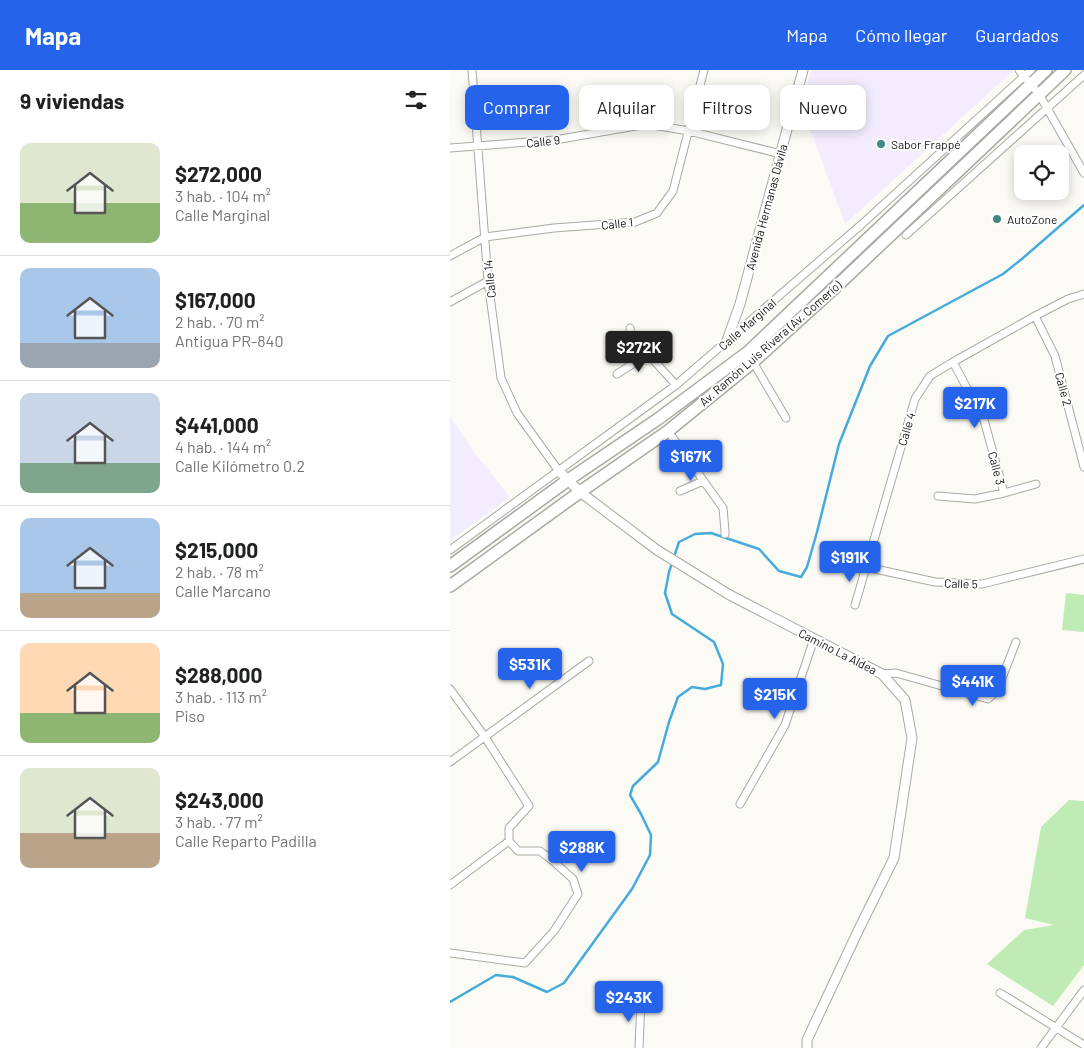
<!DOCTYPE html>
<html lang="es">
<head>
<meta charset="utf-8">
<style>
	body { margin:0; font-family:Barlow,sans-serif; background:#f6f6f6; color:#202124; height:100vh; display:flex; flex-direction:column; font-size:19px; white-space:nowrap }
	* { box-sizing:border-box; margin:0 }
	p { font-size:16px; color:#757577 }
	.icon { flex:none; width:28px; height:28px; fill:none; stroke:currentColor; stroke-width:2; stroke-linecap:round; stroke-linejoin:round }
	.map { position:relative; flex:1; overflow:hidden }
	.panel { display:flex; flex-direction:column; background:#fff; width:450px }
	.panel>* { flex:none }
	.top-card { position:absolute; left:15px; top:15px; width:475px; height:45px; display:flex; gap:10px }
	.buttons { position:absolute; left:564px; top:75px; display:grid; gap:10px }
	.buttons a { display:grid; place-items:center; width:55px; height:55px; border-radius:10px; background:#fff; box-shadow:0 2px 12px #0003; font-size:25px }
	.price { position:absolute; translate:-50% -42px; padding:0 11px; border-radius:5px; background:#2563eb; color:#fff; font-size:16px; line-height:32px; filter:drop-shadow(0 1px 2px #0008) }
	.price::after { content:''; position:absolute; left:50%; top:30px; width:15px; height:11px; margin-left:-8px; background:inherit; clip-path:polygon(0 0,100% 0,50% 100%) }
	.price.current { background:#222; color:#fff }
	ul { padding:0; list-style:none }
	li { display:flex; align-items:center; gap:15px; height:125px; padding:0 20px }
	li+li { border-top:1px solid #e0e0e0 }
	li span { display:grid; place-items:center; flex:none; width:140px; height:100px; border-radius:10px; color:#555 }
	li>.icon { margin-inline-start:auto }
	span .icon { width:60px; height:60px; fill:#fffc; stroke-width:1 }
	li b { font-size:21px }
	h2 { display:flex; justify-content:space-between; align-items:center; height:60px; padding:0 20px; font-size:21px }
	.chip { padding:0 18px; border-radius:10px; background:#fff; box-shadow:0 2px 12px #0003; font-size:18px; line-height:45px }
	.chip.current { background:#2563eb; color:#fff }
	header { display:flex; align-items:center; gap:30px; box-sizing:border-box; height:70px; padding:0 25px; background:#2563eb; color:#fff }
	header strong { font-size:24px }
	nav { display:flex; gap:28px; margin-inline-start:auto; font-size:18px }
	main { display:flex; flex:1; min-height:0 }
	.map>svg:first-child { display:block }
	.commercial { fill:#f3ecfe }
	.green { fill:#beecb4 }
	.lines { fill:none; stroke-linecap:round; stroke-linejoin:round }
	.stream { stroke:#45abdc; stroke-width:2.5 }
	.minor-casing { stroke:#aba9a3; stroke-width:9 }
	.tertiary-casing { stroke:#aba9a3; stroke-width:11 }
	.primary-casing { stroke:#aba9a3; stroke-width:14 }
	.minor { stroke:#fff; stroke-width:7 }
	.tertiary { stroke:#fff; stroke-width:9 }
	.primary { stroke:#fff; stroke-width:11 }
	.poi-dot { fill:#428985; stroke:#fff; stroke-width:2 }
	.labels { text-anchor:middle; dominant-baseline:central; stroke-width:4; stroke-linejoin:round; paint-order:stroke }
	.street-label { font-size:12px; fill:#161513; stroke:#fff }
	.poi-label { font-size:12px; fill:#161513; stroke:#fff; text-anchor:start }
</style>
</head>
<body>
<header>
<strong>Mapa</strong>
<nav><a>Mapa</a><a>Cómo llegar</a><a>Guardados</a></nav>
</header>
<main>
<section class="panel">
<h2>9 viviendas<svg class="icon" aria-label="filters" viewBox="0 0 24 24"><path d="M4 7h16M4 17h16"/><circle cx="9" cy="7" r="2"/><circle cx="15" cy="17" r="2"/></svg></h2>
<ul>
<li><span style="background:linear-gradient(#dfe7d0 60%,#8fb573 0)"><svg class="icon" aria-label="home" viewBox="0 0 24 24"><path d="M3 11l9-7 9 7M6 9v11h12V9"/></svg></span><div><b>$272,000</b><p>3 hab. · 104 m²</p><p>Calle Marginal</p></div></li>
<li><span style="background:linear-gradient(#a9c7e8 75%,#9aa5b1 0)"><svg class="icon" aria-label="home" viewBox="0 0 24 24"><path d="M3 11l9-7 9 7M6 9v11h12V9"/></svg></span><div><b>$167,000</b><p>2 hab. · 70 m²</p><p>Antigua PR-840</p></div></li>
<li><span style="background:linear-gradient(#c9d6e8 70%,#7fa58c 0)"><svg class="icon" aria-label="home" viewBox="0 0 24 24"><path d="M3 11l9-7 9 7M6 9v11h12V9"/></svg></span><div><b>$441,000</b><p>4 hab. · 144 m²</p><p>Calle Kilómetro 0.2</p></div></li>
<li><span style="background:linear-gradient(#a9c7e8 75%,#b9a48a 0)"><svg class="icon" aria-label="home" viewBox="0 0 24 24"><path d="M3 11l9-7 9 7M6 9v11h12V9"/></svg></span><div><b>$215,000</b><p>2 hab. · 78 m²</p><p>Calle Marcano</p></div></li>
<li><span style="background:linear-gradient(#ffd9b3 70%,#8fb573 0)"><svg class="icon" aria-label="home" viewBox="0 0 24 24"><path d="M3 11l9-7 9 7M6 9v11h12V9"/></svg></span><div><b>$288,000</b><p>3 hab. · 113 m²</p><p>Piso</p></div></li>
<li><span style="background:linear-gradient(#dfe7d0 65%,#b9a48a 0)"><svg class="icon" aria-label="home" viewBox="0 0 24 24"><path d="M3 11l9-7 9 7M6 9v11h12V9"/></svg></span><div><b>$243,000</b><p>3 hab. · 77 m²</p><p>Calle Reparto Padilla</p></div></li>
</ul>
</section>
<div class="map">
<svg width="634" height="978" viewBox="0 0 634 978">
	<rect width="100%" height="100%" fill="#fcfaf4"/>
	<path class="commercial" d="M 361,0 L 564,0 L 395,154 L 352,37 Z
		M 0,346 L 24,382 L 60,427 L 0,471 Z"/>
	<path class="green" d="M 616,523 L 634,525 L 634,562 L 612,560 Z
		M 619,730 L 634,731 L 634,895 L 603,936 L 537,894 L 574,860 L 604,855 L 575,848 L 591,757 Z"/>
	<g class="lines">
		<path class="stream" d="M 0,932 L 46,905 L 63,907 L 97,922 L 114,913 L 182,819 L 200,785 L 201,765 L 191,744 L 180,725 L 183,716 L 208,692 L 219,652 L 228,627 L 242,617 L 255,619 L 271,615 L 273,594 L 264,572 L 222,544 L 215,523 L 219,502 L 229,472 L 245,464 L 261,463 L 309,479 L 329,501 L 351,507 L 357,497 L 367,462 L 389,374 L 420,296 L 438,266 L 553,204 L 573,188 L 634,135"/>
		<g class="minor-casing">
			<path id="minor" d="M 22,0 L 38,211 L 51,308 L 67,343 L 108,400
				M 569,0 L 589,24 L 634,103
				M 0,78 L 105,70 L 197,54 L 239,61 L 331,84
				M 456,165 L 634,5
				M 0,186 L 35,167 L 104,158 L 185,152 L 207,143 L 223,121 L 254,0
				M 0,232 L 38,211
				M 585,246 L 605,286 L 634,397
				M 180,258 L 182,274 L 198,284 L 226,315
				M 303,292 L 336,348
				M 503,292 L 534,350 L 554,423
				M 167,304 L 198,284
				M 218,361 L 273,438 L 275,461 L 275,464
				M 230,421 L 253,411
				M 488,426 L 525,429 L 554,423 L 586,414
				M 0,480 L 226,315 L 412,154 L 581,0
				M 416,497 L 485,512 L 532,514 L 634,489
				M 405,535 L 465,329 L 480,306 L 503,292 L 585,246 L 618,229 L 634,224
				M 432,604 L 446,603 L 538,629 L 547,621 L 566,572
				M 0,619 L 35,667 L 79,736 L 59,758 L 59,771 L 68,781 L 90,781 L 103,791 L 123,809 L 128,824 L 104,861 L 75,893 L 0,883
				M 0,692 L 139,591
				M 290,734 L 335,655 L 364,569
				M 0,815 L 59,771
				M 550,923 L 634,975
				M 189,978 L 191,928
				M 591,978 L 634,920"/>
		</g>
		<g class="tertiary-casing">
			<path id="tertiary" d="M 276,273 L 290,234 L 353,0
				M 108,400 L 130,422 L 207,480 L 278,524 L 432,604 L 455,630 L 462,668 L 444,788 L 408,861 L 357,970 L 357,978"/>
		</g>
		<g class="primary-casing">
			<path id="primary" d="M 0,496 L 118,410 L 208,349 L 298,282 L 596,0
				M 0,516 L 130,422 L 218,361 L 303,292 L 390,213 L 615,0"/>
		</g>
		<use href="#minor" class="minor"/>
		<use href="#tertiary" class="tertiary"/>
		<use href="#primary" class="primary"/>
	</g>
	<g class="poi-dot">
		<circle cx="431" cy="74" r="5"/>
		<circle cx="547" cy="149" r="5"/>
	</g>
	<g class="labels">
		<g class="street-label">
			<text transform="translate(93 71) rotate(-6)">Calle 9</text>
			<text transform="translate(316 137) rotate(-75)">Avenida Hermanas Dávila</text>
			<text transform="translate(167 153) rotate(-6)">Calle 1</text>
			<text transform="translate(39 209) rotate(-96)">Calle 14</text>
			<text transform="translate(297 254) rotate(-41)">Calle Marginal</text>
			<text transform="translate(320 273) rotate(-41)">Av. Ramón Luis Rivera (Av. Comerío)</text>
			<text transform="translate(614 319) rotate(75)">Calle 2</text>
			<text transform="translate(456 359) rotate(-74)">Calle 4</text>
			<text transform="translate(547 398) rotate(75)">Calle 3</text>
			<text transform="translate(511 513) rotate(2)">Calle 5</text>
			<text transform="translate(388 581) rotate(27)">Camino La Aldea</text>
		</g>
		<g class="poi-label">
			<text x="441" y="74">Sabor Frappé</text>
			<text x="557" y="149">AutoZone</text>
		</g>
	</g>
</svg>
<div class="buttons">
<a><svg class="icon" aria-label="locate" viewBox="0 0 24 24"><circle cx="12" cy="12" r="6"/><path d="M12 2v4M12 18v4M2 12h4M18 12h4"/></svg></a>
</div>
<b class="price current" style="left:189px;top:303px">$272K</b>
<b class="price" style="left:525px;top:359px">$217K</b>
<b class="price" style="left:241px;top:412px">$167K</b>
<b class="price" style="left:400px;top:513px">$191K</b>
<b class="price" style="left:80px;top:620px">$531K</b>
<b class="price" style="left:523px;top:637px">$441K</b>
<b class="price" style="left:325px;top:650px">$215K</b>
<b class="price" style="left:132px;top:803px">$288K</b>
<b class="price" style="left:179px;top:953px">$243K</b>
<div class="top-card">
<a class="chip current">Comprar</a>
<a class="chip">Alquilar</a>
<a class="chip">Filtros</a>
<a class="chip">Nuevo</a>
</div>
</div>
</main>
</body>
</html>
